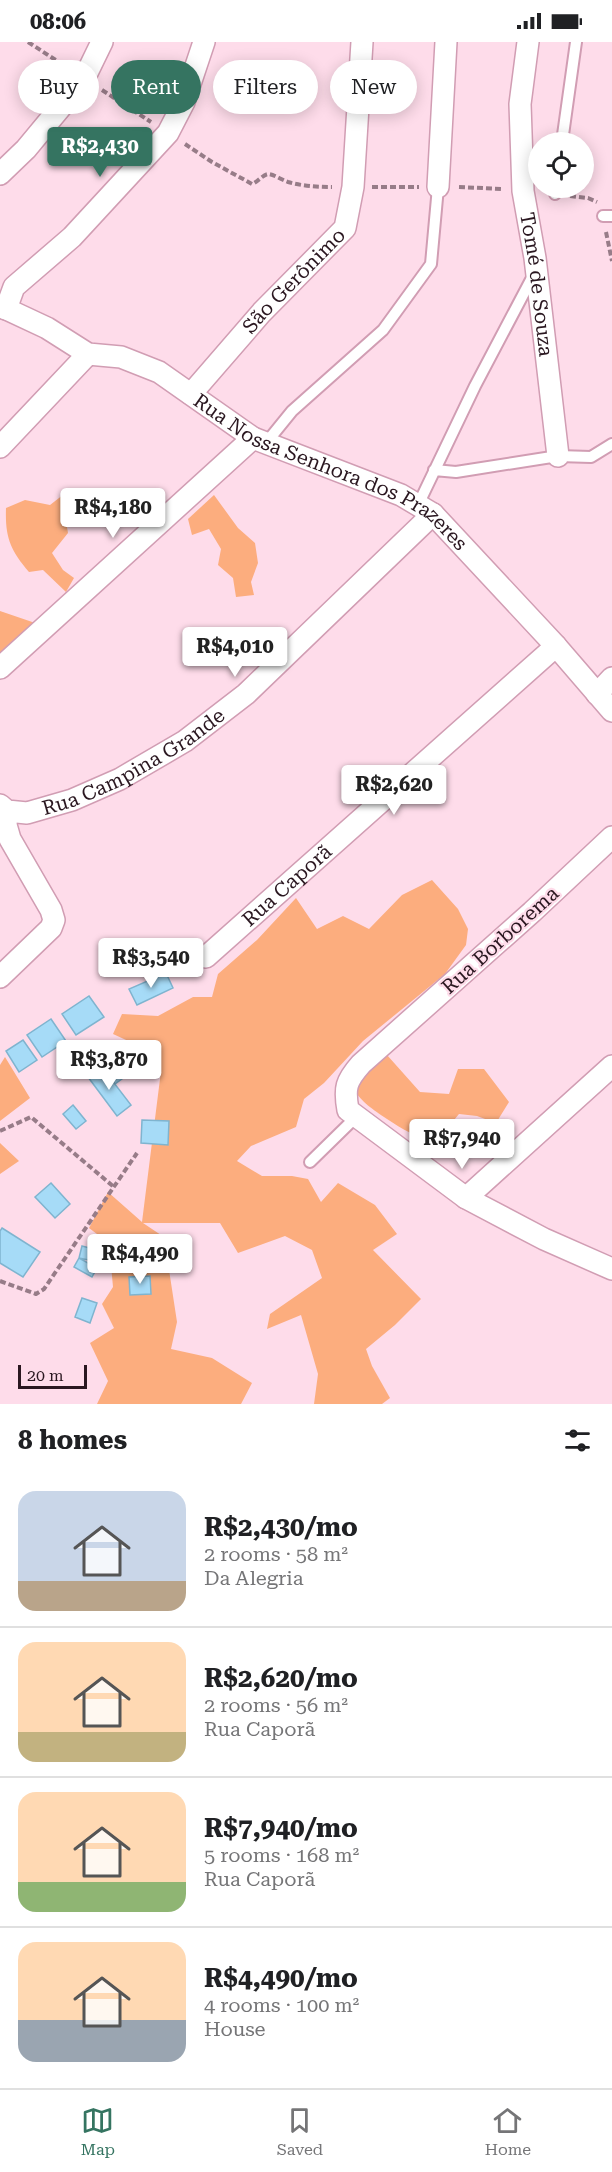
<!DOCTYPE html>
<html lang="en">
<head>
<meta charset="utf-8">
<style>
	body { margin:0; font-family:"Roboto Serif",serif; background:#f2f2f2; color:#202124; height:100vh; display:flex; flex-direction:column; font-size:22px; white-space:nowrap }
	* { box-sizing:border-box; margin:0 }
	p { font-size:20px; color:#757577 }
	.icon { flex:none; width:33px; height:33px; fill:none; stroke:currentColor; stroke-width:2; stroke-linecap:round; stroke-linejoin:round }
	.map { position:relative; height:1362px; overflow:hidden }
	.panel { display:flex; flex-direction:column; background:#fff; flex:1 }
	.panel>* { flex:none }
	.banner { position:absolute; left:18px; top:18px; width:576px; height:54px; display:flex; gap:12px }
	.tools { position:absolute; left:528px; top:90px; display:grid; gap:12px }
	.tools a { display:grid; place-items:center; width:66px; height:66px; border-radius:50%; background:#fff; box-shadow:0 3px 15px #0003; font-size:30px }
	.scale { position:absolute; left:18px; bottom:15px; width:69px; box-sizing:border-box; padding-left:6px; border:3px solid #2a1720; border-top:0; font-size:16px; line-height:21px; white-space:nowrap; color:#2a1720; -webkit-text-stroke:4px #fedcea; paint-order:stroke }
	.price { position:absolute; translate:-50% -51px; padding:0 14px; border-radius:6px; background:#fff; color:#222; font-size:20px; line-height:39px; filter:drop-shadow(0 2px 3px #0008) }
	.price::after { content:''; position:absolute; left:50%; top:36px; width:18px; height:14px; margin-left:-9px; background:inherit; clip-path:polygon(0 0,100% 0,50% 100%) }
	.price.selected { background:#357461; color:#fff }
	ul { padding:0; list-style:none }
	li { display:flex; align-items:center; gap:18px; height:150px; padding:0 18px }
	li+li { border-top:2px solid #e0e0e0 }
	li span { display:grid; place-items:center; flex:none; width:168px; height:120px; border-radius:18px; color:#555 }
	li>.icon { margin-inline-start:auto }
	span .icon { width:72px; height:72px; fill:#fffc; stroke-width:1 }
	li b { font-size:26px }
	h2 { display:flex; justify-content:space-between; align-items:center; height:72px; padding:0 18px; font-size:26px }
	.chip { padding:0 21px; border-radius:27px; background:#fff; box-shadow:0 3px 15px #0003; font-size:21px; line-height:54px }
	.chip.selected { background:#357461; color:#fff }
	.status { display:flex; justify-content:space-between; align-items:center; height:42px; padding:0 30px; background:#fff; direction:ltr }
	.status svg { height:16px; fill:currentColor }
	.dock { display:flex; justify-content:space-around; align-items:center; height:84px; border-top:2px solid #e0e0e0; background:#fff; font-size:16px; color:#757577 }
	.dock a { display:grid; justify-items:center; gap:3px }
	.dock .selected { color:#357461 }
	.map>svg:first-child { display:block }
	.green { fill:#fcad7e }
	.building { fill:#a6dbf7; stroke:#7fb4cf; stroke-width:1.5 }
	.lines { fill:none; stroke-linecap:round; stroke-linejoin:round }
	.lane-casing { stroke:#d19db3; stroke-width:14 }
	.street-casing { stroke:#d19db3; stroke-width:24 }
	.path { stroke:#977c88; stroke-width:4; stroke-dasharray:6 3; stroke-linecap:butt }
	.lane { stroke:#fff; stroke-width:10 }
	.street { stroke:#fff; stroke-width:21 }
	.labels { text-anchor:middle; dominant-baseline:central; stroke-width:4.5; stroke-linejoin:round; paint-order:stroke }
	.street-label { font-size:20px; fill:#2a1720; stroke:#fedcea }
</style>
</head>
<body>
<div class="status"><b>08:06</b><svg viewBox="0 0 49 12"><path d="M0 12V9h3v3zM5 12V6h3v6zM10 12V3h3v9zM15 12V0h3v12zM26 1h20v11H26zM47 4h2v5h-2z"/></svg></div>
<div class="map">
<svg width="612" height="1362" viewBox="0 0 612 1362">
	<rect width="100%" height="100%" fill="#fedcea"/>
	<path class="green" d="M 68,449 L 89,464 L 66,479 L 68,491 L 52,511 L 63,528 L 74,536 L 66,550 L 43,528 L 29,530 C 10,508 5,495 6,466 L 25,458 L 50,463 Z
		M 214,453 L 238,486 L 255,501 L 258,521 L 251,540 L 254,553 L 236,555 L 233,536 L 218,523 L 221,507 L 209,487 L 192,493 L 188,477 Z
		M 0,569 L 41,583 L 0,621 Z
		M 432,838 L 458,867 L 468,887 L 466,903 L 445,932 L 363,999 L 324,1041 L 304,1057 L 296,1085 L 251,1104 L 237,1119 L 262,1134 L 292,1134 L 308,1137 L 321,1160 L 338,1141 L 375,1163 L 397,1192 L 373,1208 L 421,1257 L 395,1283 L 366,1307 L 372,1324 L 390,1356 L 382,1362 L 314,1362 L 318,1332 L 301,1273 L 267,1287 L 270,1272 L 322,1236 L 312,1208 L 285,1194 L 238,1211 L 220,1181 L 143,1181 L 164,1195 L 177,1280 L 171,1307 L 212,1316 L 252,1341 L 241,1362 L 97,1362 L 108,1339 L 90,1301 L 114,1286 L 102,1262 L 113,1245 L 109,1201 L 89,1186 L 108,1150 L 142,1180 L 161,1029 L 137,1003 L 113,992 L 122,972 L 158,974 L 193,955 L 212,955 L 218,932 L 257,898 L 296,856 L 317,887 L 343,874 L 369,887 L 402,853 Z
		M 387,1013 L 420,1050 L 449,1052 L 458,1027 L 484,1027 L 509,1060 L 496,1081 L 477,1074 L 459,1072 C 432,1106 418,1097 387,1077 C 371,1066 364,1062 352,1046 L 366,1027 Z
		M 5,1015 L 30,1056 L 0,1079 L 0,1023 Z
		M 0,1101 L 19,1119 L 0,1132 Z"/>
	<path class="building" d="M 166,931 L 173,946 L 137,963 L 129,947 Z
		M 89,954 L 104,975 L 76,993 L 62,972 Z
		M 51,977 L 66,999 L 42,1015 L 27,993 Z
		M 23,998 L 37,1018 L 19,1030 L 6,1009 Z
		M 131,1002 L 145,1020 L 115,1042 L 101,1024 Z
		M 101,1024 L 131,1063 L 117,1074 L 88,1035 Z
		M 73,1063 L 86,1079 L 76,1087 L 63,1072 Z
		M 142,1078 L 169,1079 L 168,1103 L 141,1101 Z
		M 51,1141 L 70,1162 L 55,1176 L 35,1155 Z
		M 2,1186 L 40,1210 L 23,1235 L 0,1221 L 0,1189 Z
		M 82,1204 L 101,1209 L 98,1220 L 79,1216 Z
		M 134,1215 L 147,1218 L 146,1227 L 132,1225 Z
		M 79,1216 L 97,1226 L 92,1235 L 74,1225 Z
		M 150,1234 L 151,1252 L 130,1253 L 129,1235 Z
		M 82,1256 L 97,1261 L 90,1281 L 75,1275 Z"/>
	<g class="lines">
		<g class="lane-casing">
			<path id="lane" d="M 562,100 L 576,0
				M 555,152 L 556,146
				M 603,174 L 612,174
				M 266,401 L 292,369 L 383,288 L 431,222 L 438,145
				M 434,428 L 456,430 L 558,414 L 591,415 L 612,402
				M 418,463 L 475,344 L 534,232
				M 310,1120 L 356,1075"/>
		</g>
		<g class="street-casing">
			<g id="street">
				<path id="s1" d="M 528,0 L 520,62 L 523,149 L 535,216 L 558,414"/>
				<path d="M 0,132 L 26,107 L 84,37 L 102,0"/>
				<path d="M 438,145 L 446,0"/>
				<path id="s2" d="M 0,264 L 47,286 L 88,312 L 121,315 L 159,330 L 253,396 L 401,453 L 433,472 L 556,604 L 612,669"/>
				<path d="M 6,267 L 14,245 L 72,195 L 168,91 L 184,60 L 204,0"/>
				<path id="s3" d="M 191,352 L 262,270 L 345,186 L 353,145 L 362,0"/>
				<path d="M 0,405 L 88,312"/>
				<path d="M 0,626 L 253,396"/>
				<path d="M 597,652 L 612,636"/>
				<path id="s4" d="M 0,763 L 7,769 L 27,771 L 72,758 L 120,737 L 185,699 L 246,652 L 433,472"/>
				<path d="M 612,795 L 532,870 L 361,1022 C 346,1039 344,1046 348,1068 L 466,1156 L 544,1197 L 612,1227"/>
				<path id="s5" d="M 206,915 L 556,604"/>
				<path d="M 0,935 L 51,886 L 54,878 L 51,868 L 10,797 L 6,783 L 7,769"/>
				<path d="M 466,1156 L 612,1024"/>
			</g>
		</g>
		<path class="path" d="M 28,0 L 68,26
			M 102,48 L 151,80
			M 185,102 L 212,120 L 252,142 C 258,140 263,132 269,132 C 275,133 282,138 288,140 C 302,144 317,145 332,145
			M 372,145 L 419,145
			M 459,145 L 503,147
			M 570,154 L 588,156 L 597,160
			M 606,190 L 612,219
			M 0,1089 L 31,1075 L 114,1145
			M 0,1239 L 36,1252 L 44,1247 L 137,1111"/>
		<use href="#lane" class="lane"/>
		<use href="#street" class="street"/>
	</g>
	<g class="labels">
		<g class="street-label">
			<text stroke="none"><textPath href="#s3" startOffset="153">São Gerônimo</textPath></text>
			<text stroke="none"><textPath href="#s1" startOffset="244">Tomé de Souza</textPath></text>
			<text stroke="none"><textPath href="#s2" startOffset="375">Rua Nossa Senhora dos Prazeres</textPath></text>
			<text stroke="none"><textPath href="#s4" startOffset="148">Rua Campina Grande</textPath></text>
			<text stroke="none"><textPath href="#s5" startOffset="108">Rua Caporã</textPath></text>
			<text transform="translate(500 898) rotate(-42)">Rua Borborema</text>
		</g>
	</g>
</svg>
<div class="tools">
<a><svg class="icon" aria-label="locate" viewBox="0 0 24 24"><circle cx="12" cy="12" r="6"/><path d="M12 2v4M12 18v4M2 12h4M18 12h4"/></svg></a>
</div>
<div class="scale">20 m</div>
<b class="price selected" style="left:100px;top:136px">R$2,430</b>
<b class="price" style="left:113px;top:497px">R$4,180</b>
<b class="price" style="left:235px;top:636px">R$4,010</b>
<b class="price" style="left:394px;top:774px">R$2,620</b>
<b class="price" style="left:151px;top:947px">R$3,540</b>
<b class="price" style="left:109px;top:1049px">R$3,870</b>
<b class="price" style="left:462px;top:1128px">R$7,940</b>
<b class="price" style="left:140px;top:1243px">R$4,490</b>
<div class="banner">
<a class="chip">Buy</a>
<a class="chip selected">Rent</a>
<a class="chip">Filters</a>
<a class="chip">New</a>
</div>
</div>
<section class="panel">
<h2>8 homes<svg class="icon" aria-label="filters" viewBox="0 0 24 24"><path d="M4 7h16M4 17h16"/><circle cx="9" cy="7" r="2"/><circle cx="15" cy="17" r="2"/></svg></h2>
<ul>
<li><span style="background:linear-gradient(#c9d6e8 75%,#b9a48a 0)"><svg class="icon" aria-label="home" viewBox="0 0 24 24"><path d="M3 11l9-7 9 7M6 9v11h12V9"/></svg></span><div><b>R$2,430/mo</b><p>2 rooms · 58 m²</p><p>Da Alegria</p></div></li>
<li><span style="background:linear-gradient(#ffd9b3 75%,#c2b280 0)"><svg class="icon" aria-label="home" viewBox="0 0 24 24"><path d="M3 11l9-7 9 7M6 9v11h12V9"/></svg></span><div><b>R$2,620/mo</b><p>2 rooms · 56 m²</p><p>Rua Caporã</p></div></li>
<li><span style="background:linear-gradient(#ffd9b3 75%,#8fb573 0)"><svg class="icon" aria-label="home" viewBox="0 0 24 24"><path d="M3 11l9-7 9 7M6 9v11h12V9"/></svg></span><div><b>R$7,940/mo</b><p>5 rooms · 168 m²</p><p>Rua Caporã</p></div></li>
<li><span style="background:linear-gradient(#ffd9b3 65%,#9aa5b1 0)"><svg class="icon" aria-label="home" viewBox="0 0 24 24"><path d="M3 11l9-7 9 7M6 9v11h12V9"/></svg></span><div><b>R$4,490/mo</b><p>4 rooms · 100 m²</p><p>House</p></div></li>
</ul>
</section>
<nav class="dock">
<a class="selected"><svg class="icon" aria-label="map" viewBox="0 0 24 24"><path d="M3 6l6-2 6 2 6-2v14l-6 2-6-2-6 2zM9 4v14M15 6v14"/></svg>Map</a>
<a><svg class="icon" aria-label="saved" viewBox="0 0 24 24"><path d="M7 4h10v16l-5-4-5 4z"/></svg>Saved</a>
<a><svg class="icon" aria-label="home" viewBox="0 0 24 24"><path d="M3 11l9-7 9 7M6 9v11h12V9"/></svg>Home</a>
</nav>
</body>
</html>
